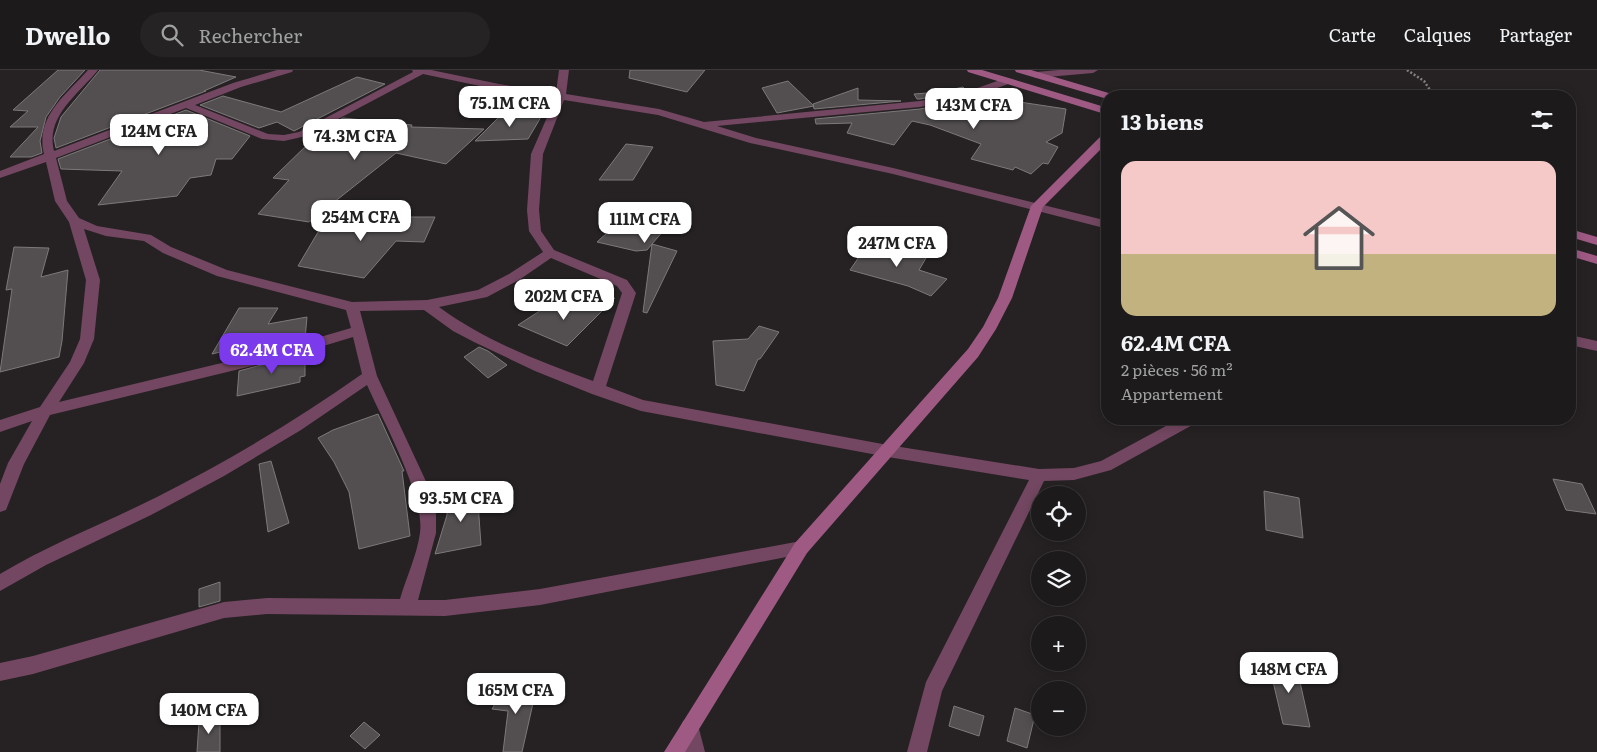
<!DOCTYPE html>
<html lang="fr">
<head>
<meta charset="utf-8">
<style>
	body { margin:0; font-family:Literata,serif; background:#252324; color:#f1f3f6; height:100vh; display:flex; flex-direction:column; font-size:19px; white-space:nowrap }
	* { box-sizing:border-box; margin:0 }
	p { font-size:16px; color:#a0a1a3 }
	.icon { flex:none; width:28px; height:28px; fill:none; stroke:currentColor; stroke-width:2; stroke-linecap:round; stroke-linejoin:round }
	.map { position:relative; flex:1; overflow:hidden }
	.sheet { position:absolute; left:1101px; top:20px; width:475px; height:335px; display:flex; flex-direction:column; background:#1c1a1b; border-radius:20px; box-shadow:0 2px 12px #0003,0 0 0 1px #3a383a }
	.sheet>* { flex:none }
	.buttons { position:absolute; left:1031px; top:416px; display:grid; gap:10px }
	.buttons a { display:grid; place-items:center; width:55px; height:55px; border-radius:50%; background:#1c1a1b; box-shadow:0 2px 12px #0003,0 0 0 1px #3a383a; font-size:25px }
	.price { position:absolute; translate:-50% -42px; padding:0 11px; border-radius:10px; background:#fff; color:#222; font-size:16px; line-height:32px; filter:drop-shadow(0 1px 2px #0008) }
	.price::after { content:''; position:absolute; left:50%; top:30px; width:15px; height:11px; margin-left:-8px; background:inherit; clip-path:polygon(0 0,100% 0,50% 100%) }
	.price.on { background:#7c3aed; color:#fff }
	ul { padding:0; list-style:none }
	li { display:grid; align-content:center; gap:10px; height:265px; padding:0 20px }
	li+li { border-top:1px solid #3a383a }
	li span { display:grid; place-items:center; height:155px; border-radius:15px; color:#555 }
	li>.icon { margin-inline-start:auto }
	span .icon { width:90px; height:90px; fill:#fffc; stroke-width:1 }
	li b { font-size:21px }
	h2 { display:flex; justify-content:space-between; align-items:center; height:60px; padding:0 20px; font-size:21px }
	header { display:flex; align-items:center; gap:30px; box-sizing:border-box; height:70px; padding:0 25px; background:#1c1a1b; border-bottom:1px solid #3a383a }
	header strong { font-size:24px }
	nav { display:flex; gap:28px; margin-inline-start:auto; font-size:18px }
	.search { width:350px; height:45px; background:#252324; display:flex; align-items:center; gap:12px; box-sizing:border-box; padding:0 18px; border-radius:28px; color:#a0a1a3; font-size:19px }
	.map>svg:first-child { display:block }
	.building { fill:#534f51; stroke:#7d797b }
	.lines { fill:none; stroke-linecap:round; stroke-linejoin:round }
	.path { stroke:#838082; stroke-width:2.5; stroke-dasharray:2 2; stroke-linecap:butt }
	.street { fill:#734761; fill-rule:evenodd }
	.secondary { fill:#9f5a84; fill-rule:evenodd }
</style>
</head>
<body>
<header>
<strong>Dwello</strong>
<div class="search"><svg class="icon" aria-label="search" viewBox="0 0 24 24"><circle cx="10" cy="10" r="6"/><path d="M15 15l6 6"/></svg>Rechercher</div>
<nav><a>Carte</a><a>Calques</a><a>Partager</a></nav>
</header>
<div class="map">
<svg width="1597" height="682" viewBox="0 0 1597 682">
	<rect width="100%" height="100%" fill="#262224"/>
	<path class="building" d="M 58,0 L 85,0 L 60,27 L 46,47 L 40,71 L 42,83 L 31,87 L 10,87 L 38,57 L 10,57 L 28,41 L 13,40 Z
		M 100,0 L 199,0 L 236,7 L 204,21 L 206,21 L 56,78 L 54,68 L 61,47 Z
		M 630,0 L 705,0 L 687,22 L 629,8 Z
		M 357,7 L 385,14 L 294,61 L 277,52 L 259,58 L 200,35 L 223,26 L 281,42 Z
		M 788,11 L 814,36 L 777,43 L 762,18 Z
		M 963,17 L 966,20 L 920,29 L 917,29 L 914,24 L 940,22 Z
		M 858,18 L 858,30 L 901,31 L 814,39 L 813,34 Z
		M 974,28 L 980,29 L 994,50 L 1013,31 L 1066,39 L 1062,63 L 1046,72 L 1058,77 L 1048,94 L 1043,93 L 1031,104 L 1015,97 L 1013,100 L 971,89 L 981,74 L 930,55 L 912,51 L 894,75 L 847,63 L 852,53 L 816,54 L 815,49 L 920,39 Z
		M 186,40 L 250,66 L 232,89 L 216,89 L 211,105 L 190,108 L 177,126 L 98,135 L 122,101 L 61,99 L 58,89 Z
		M 502,44 L 541,47 L 528,69 L 475,71 Z
		M 343,48 L 412,55 L 411,57 L 484,59 L 446,94 L 396,83 L 309,152 L 258,144 L 289,110 L 273,108 L 311,71 L 306,68 Z
		M 626,74 L 653,77 L 633,110 L 599,110 Z
		M 638,135 L 676,146 L 652,174 L 677,181 L 647,243 L 643,242 L 652,174 L 647,180 L 636,181 L 597,172 Z
		M 327,147 L 435,147 L 424,172 L 396,171 L 364,208 L 298,196 Z
		M 870,171 L 926,188 L 919,200 L 947,209 L 931,226 L 908,216 L 850,200 Z
		M 14,177 L 49,178 L 41,207 L 68,200 L 62,271 L 59,287 L 0,302 L 12,219 L 6,220 Z
		M 615,228 L 567,276 L 518,255 L 552,233 L 563,241 Z
		M 239,238 L 278,238 L 268,254 L 307,247 L 305,269 L 240,287 L 241,277 L 212,284 Z
		M 759,256 L 779,262 L 760,289 L 758,289 L 744,321 L 716,315 L 713,271 L 748,269 Z
		M 479,277 L 488,281 L 507,295 L 488,308 L 464,287 Z
		M 305,283 L 305,306 L 300,307 L 300,312 L 237,326 L 239,301 Z
		M 378,344 L 404,401 L 402,401 L 410,466 L 359,479 L 349,422 L 334,392 L 318,368 L 333,360 Z
		M 271,391 L 289,453 L 268,462 L 259,394 Z
		M 1553,409 L 1582,414 L 1596,444 L 1566,440 Z
		M 477,419 L 481,475 L 435,484 L 447,445 L 446,426 Z
		M 1264,421 L 1299,428 L 1303,468 L 1266,460 Z
		M 220,512 L 220,531 L 199,537 L 199,519 Z
		M 1268,590 L 1296,594 L 1310,657 L 1283,654 Z
		M 506,615 L 536,620 L 522,682 L 503,682 L 508,641 L 492,639 Z
		M 954,636 L 984,646 L 979,666 L 949,656 Z
		M 1015,638 L 1035,645 L 1027,678 L 1007,671 Z
		M 220,645 L 220,682 L 197,682 L 199,652 Z
		M 364,652 L 380,665 L 365,679 L 350,666 Z"/>
	<g class="lines">
		<path class="path" d="M 1407,0 L 1424,11 L 1434,26"/>
		<path class="street" d="M 88,0 L 98,0 C 79,24 45,46 54,81 L 233,13 L 277,0 L 293,0 L 292,2 L 241,17 L 195,35 L 268,64 L 284,65 L 299,62 L 413,2 L 412,0 L 431,0 L 499,14 L 556,23 L 559,0 L 569,0 L 566,24 L 659,39 L 704,52 L 920,31 L 966,22 L 1003,9 L 1011,9 L 1011,13 L 972,27 L 920,37 L 717,56 L 756,68 L 893,98 L 1108,151 L 1108,159 L 893,104 L 750,73 L 658,45 L 564,30 L 543,84 L 539,140 L 541,161 L 554,180 L 627,210 L 636,223 L 606,316 L 643,330 L 888,375 L 1039,399 L 1074,398 L 1101,391 L 1179,349 L 1199,349 L 1196,353 L 1111,400 L 1074,410 L 1044,411 L 942,621 L 927,682 L 907,682 L 926,612 L 1029,410 L 888,387 L 641,341 L 592,324 L 535,301 L 474,272 L 453,261 L 424,240 L 360,241 L 377,306 L 430,420 L 436,443 L 436,463 L 418,530 L 445,530 L 540,519 L 801,471 L 807,473 L 810,478 L 807,483 L 540,535 L 445,546 L 267,544 L 224,548 L 33,604 L 0,611 L 0,593 L 33,586 L 224,532 L 267,528 L 400,529 C 406,508 417,485 420,463 C 425,426 383,351 367,315 L 301,360 L 224,406 L 151,445 L 46,495 L 0,521 L 0,504 C 50,474 105,453 157,427 C 228,391 297,350 362,304 L 353,267 L 277,290 L 50,345 L 24,394 L 6,440 L 0,442 L 0,414 L 8,393 L 32,351 L 0,362 L 0,350 L 40,337 L 70,292 L 80,269 L 86,210 L 69,152 L 55,131 L 46,92 L 0,108 L 0,101 L 44,84 C 35,47 65,26 88,0 ZM 423,4 L 499,20 L 555,29 L 531,84 L 527,140 L 529,161 L 543,182 L 509,204 L 478,220 L 427,230 L 352,232 L 227,200 L 171,177 L 151,165 L 97,156 L 79,148 L 67,131 L 56,88 L 186,38 L 262,69 L 284,71 L 306,66 ZM 84,159 L 106,166 L 144,171 L 163,183 L 217,206 L 346,240 L 351,258 L 276,280 L 59,332 L 84,293 L 94,269 L 100,210 ZM 551,188 L 617,216 L 622,223 L 593,311 C 539,291 485,271 439,237 L 487,227 L 519,210 Z
			M 1059,0 L 1098,0 L 1093,3 L 1036,8 L 1031,5 L 1036,2 Z
			M 1570,265 L 1597,271 L 1597,281 L 1570,275 Z
			M 690,648 L 697,651 L 705,682 L 685,682 L 680,658 L 683,651 Z"/>
		<path class="secondary" d="M 967,0 L 982,0 L 1108,38 L 1108,45 L 968,2 Z
			M 1015,0 L 1031,0 L 1112,24 L 1113,26 L 1108,26 L 1108,29 L 1104,28 L 1016,2 Z
			M 1108,62 L 1108,72 L 1043,137 L 1012,228 L 996,259 L 978,287 L 807,483 L 685,682 L 664,682 L 795,473 L 968,279 L 983,257 L 998,228 L 1031,136 L 1104,63 Z
			M 1570,159 L 1597,167 L 1597,175 L 1570,167 Z
			M 1570,178 L 1597,186 L 1597,194 L 1570,186 Z"/>
	</g>
</svg>
<div class="buttons">
<a><svg class="icon" aria-label="locate" viewBox="0 0 24 24"><circle cx="12" cy="12" r="6"/><path d="M12 2v4M12 18v4M2 12h4M18 12h4"/></svg></a>
<a><svg class="icon" aria-label="layers" viewBox="0 0 24 24"><path d="M12 4l9 5-9 5-9-5zM3 14l9 5 9-5"/></svg></a>
<a>+</a>
<a>−</a>
</div>
<b class="price" style="left:510px;top:58px">75.1M CFA</b>
<b class="price" style="left:974px;top:60px">143M CFA</b>
<b class="price" style="left:159px;top:86px">124M CFA</b>
<b class="price" style="left:355px;top:91px">74.3M CFA</b>
<b class="price" style="left:361px;top:172px">254M CFA</b>
<b class="price" style="left:645px;top:174px">111M CFA</b>
<b class="price" style="left:897px;top:198px">247M CFA</b>
<b class="price" style="left:564px;top:251px">202M CFA</b>
<b class="price on" style="left:272px;top:305px">62.4M CFA</b>
<b class="price" style="left:461px;top:453px">93.5M CFA</b>
<b class="price" style="left:1289px;top:624px">148M CFA</b>
<b class="price" style="left:516px;top:645px">165M CFA</b>
<b class="price" style="left:209px;top:665px">140M CFA</b>
<section class="sheet">
<h2>13 biens<svg class="icon" aria-label="filters" viewBox="0 0 24 24"><path d="M4 7h16M4 17h16"/><circle cx="9" cy="7" r="2"/><circle cx="15" cy="17" r="2"/></svg></h2>
<ul>
<li><span style="background:linear-gradient(#f6c9c9 60%,#c2b280 0)"><svg class="icon" aria-label="home" viewBox="0 0 24 24"><path d="M3 11l9-7 9 7M6 9v11h12V9"/></svg></span><div><b>62.4M CFA</b><p>2 pièces · 56 m²</p><p>Appartement</p></div></li>
</ul>
</section>
</div>
</body>
</html>
